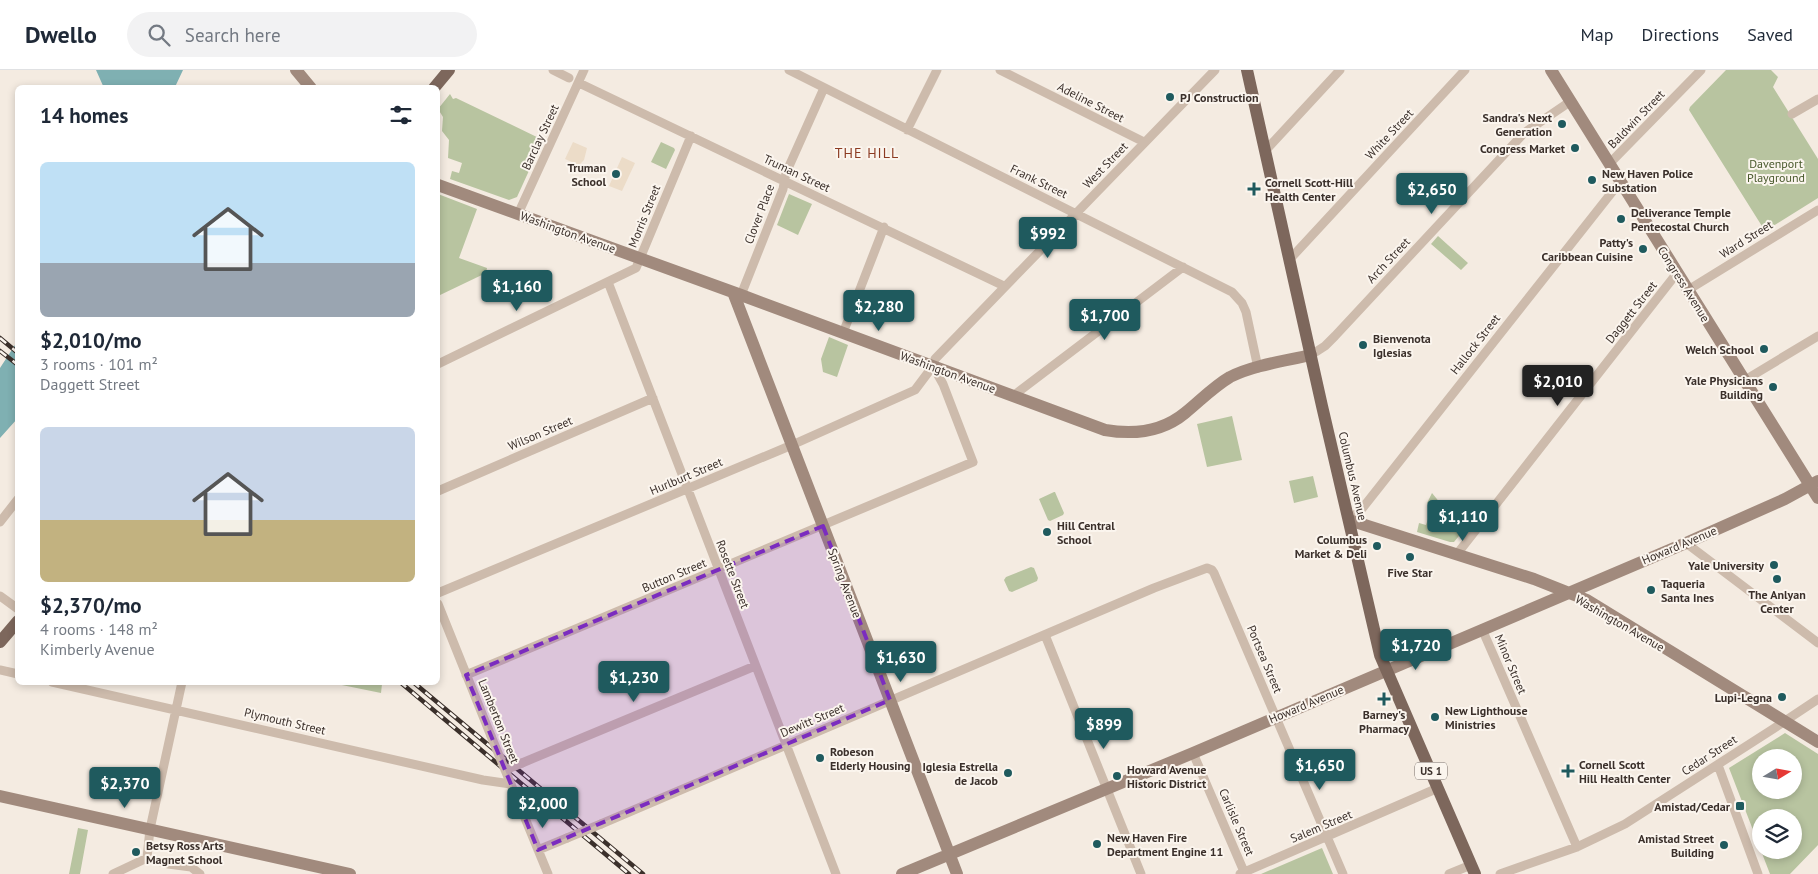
<!DOCTYPE html>
<html lang="en">
<head>
<meta charset="utf-8">
<style>
	body { margin:0; font-family:"PT Sans",sans-serif; background:#f2f2f3; color:#1f2937; height:100vh; display:flex; flex-direction:column; font-size:19px; white-space:nowrap }
	* { box-sizing:border-box; margin:0 }
	p { font-size:16px; color:#747a83 }
	.icon { flex:none; width:28px; height:28px; fill:none; stroke:currentColor; stroke-width:2; stroke-linecap:round; stroke-linejoin:round }
	.map { position:relative; flex:1; overflow:hidden }
	.details { position:absolute; left:15px; top:15px; width:425px; height:600px; display:flex; flex-direction:column; background:#fff; border-radius:8px; box-shadow:0 2px 8px #0003 }
	.details>* { flex:none }
	.needle { width:32px; rotate:79deg }
	.buttons { position:absolute; left:1752px; top:679px; display:grid; gap:10px }
	.buttons a { display:grid; place-items:center; width:50px; height:50px; border-radius:50%; background:#fff; box-shadow:0 2px 8px #0003; font-size:25px }
	.price { position:absolute; translate:-50% -42px; padding:0 11px; border-radius:5px; background:#1f5a5e; color:#fff; font-size:16px; line-height:32px; filter:drop-shadow(0 1px 2px #0008) }
	.price::after { content:''; position:absolute; left:50%; top:30px; width:15px; height:11px; margin-left:-8px; background:inherit; clip-path:polygon(0 0,100% 0,50% 100%) }
	.price.on { background:#222; color:#fff }
	ul { padding:0; list-style:none }
	li { display:grid; align-content:center; gap:10px; height:265px; padding:0 25px }
	li span { display:grid; place-items:center; height:155px; border-radius:8px; color:#555 }
	li>.icon { margin-inline-start:auto }
	span .icon { width:90px; height:90px; fill:#fffc; stroke-width:1 }
	li b { font-size:21px }
	h2 { display:flex; justify-content:space-between; align-items:center; height:60px; padding:0 25px; font-size:21px }
	header { display:flex; align-items:center; gap:30px; box-sizing:border-box; height:70px; padding:0 25px; background:#fff; border-bottom:1px solid #e0e1e3 }
	header strong { font-size:24px }
	nav { display:flex; gap:28px; margin-inline-start:auto; font-size:18px }
	.search { width:350px; height:45px; background:#f2f2f3; display:flex; align-items:center; gap:12px; box-sizing:border-box; padding:0 18px; border-radius:28px; color:#747a83; font-size:19px }
	.map>svg:first-child { display:block }
	.green { fill:#b8c4a0; fill-rule:evenodd }
	.plaza { fill:#ecdcc8 }
	.water { fill:#7fb0b2 }
	.lines { fill:none; stroke-linecap:round; stroke-linejoin:round }
	.street { stroke:#cdbbac; stroke-width:9 }
	.secondary { stroke:#a18a7d; stroke-width:12 }
	.primary { stroke:#7d675c; stroke-width:12 }
	.rail-casing { stroke:#3b302b; stroke-width:4.5 }
	.rail { stroke:#fbf5ee; stroke-width:2.5; stroke-dasharray:8; stroke-linecap:butt }
	.street-bridge { stroke:#cdbbac; stroke-width:9 }
	.marked { fill:#7b2cbf; fill-opacity:0.2; stroke:#7b2cbf; stroke-width:4; stroke-dasharray:10 6; stroke-linejoin:round }
	.poi-dot { fill:#1f5a5e; stroke:#fbf5ee; stroke-width:2 }
	.labels { text-anchor:middle; dominant-baseline:central; stroke-width:4; stroke-linejoin:round; paint-order:stroke }
	.shield { fill:#fbf5ee; stroke:#756b66; stroke-width:1 }
	.shield-label { font-size:11px; font-weight:bold; fill:#3b302b }
	.poi-label { font-size:12px; font-weight:bold; fill:#3b302b; stroke:#fbf5ee; text-anchor:start }
	.street-label { font-size:12px; fill:#3b302b; stroke:#fbf5ee }
	.park-label { font-size:12px; fill:#4a5a2e; stroke:#fbf5ee }
	.neighbourhood-label { font-size:14px; letter-spacing:1px; fill:#8c3b22; stroke:#fbf5ee }
</style>
</head>
<body>
<header>
<strong>Dwello</strong>
<div class="search"><svg class="icon" aria-label="search" viewBox="0 0 24 24"><circle cx="10" cy="10" r="6"/><path d="M15 15l6 6"/></svg>Search here</div>
<nav><a>Map</a><a>Directions</a><a>Saved</a></nav>
</header>
<div class="map">
<svg width="1818" height="804" viewBox="0 0 1818 804">
	<rect width="100%" height="100%" fill="#f4ebe1"/>
	<path class="green" d="M 1726,0 L 1771,0 L 1778,7 L 1773,17 L 1818,89 L 1818,128 L 1765,161 L 1689,40 L 1690,37 Z
		M 450,24 L 453,29 L 456,28 L 543,70 L 517,127 L 509,130 L 450,109 L 452,101 L 459,103 L 462,93 L 448,88 L 449,70 L 442,61 L 443,47 L 438,39 Z
		M 661,72 L 674,78 L 675,80 L 666,99 L 651,92 Z
		M 438,124 L 477,139 L 459,188 L 487,198 L 486,203 L 438,226 Z
		M 789,124 L 812,134 L 798,165 L 777,155 Z
		M 1438,166 L 1468,193 L 1461,200 L 1431,174 Z
		M 829,267 L 848,275 L 837,307 L 823,302 L 821,289 Z
		M 1232,346 L 1242,390 L 1207,397 L 1197,354 Z
		M 1313,406 L 1318,427 L 1294,433 L 1289,411 Z
		M 1054,422 L 1055,422 L 1064,443 L 1063,445 L 1050,451 L 1048,450 L 1039,429 Z
		M 1432,423 L 1463,461 L 1454,472 L 1450,472 L 1417,462 L 1419,453 L 1426,455 L 1432,437 L 1427,433 Z
		M 1031,497 L 1034,498 L 1038,508 L 1037,511 L 1012,522 L 1009,521 L 1004,510 L 1006,507 Z
		M 381,613 L 382,614 L 381,623 L 332,613 Z
		M 1785,663 L 1818,684 L 1818,775 L 1790,804 L 1770,804 L 1729,698 ZM 1761,688 L 1794,688 L 1794,720 L 1761,720 ZM 1761,748 L 1794,748 L 1794,780 L 1761,780 Z
		M 78,758 L 88,760 L 80,804 L 69,804 Z
		M 1322,778 L 1333,804 L 1261,804 Z"/>
	<path class="plaza" d="M 573,72 L 587,78 L 584,90 L 579,95 L 565,89 Z
		M 622,87 L 635,93 L 622,121 L 609,116 Z"/>
	<path class="water" d="M 96,0 L 183,0 L 175,17 L 104,18 Z
		M 17,272 L 17,349 L 0,368 L 0,298 Z"/>
	<g class="lines">
		<path class="street" d="M 553,0 L 569,8
			M 789,0 L 1232,222 L 1242,233 L 1246,242 L 1258,298
			M 1000,0 L 1144,72
			M 579,13 L 1004,216
			M 1792,44 L 1818,29
			M 907,60 L 937,0
			M 1265,81 L 1340,0
			M 1609,94 L 1701,0
			M 518,144 L 584,0
			M 1290,189 L 1465,0
			M 608,212 L 836,804
			M 1688,220 L 1818,140
			M 741,225 L 783,119 L 786,103 L 824,18
			M 843,263 L 884,157
			M 1311,285 L 1325,276 L 1335,266 L 1524,63 L 1571,31
			M 438,294 L 636,198 L 691,66
			M 1745,310 L 1818,266
			M 1013,326 L 1183,197
			M 438,421 L 653,328
			M 1349,450 L 1361,440 L 1620,112
			M 0,452 L 18,429
			M 1686,473 L 1818,573
			M 1457,484 L 1677,203
			M 438,523 L 792,375 L 915,320 L 933,296 L 935,289 L 1215,0
			M 0,526 L 18,539
			M 438,534 L 491,666
			M 1482,559 L 1577,777
			M 1045,565 L 1141,804
			M 0,600 L 18,604
			M 466,605 L 973,392 L 943,314 L 933,296
			M 52,612 L 483,710 L 511,714
			M 1193,683 L 1245,804
			M 522,693 L 755,596
			M 1718,695 L 1758,804
			M 515,724 L 548,804
			M 601,754 L 1154,518 L 1207,498 L 1212,500 L 1214,503 L 1343,804
			M 538,780 L 567,768
			M 147,788 L 150,759 L 182,612
			M 113,804 L 147,788 L 168,794 L 191,797 L 200,804
			M 1240,804 L 1438,718
			M 1449,804 L 1471,795
			M 1500,804 L 1577,777 L 1625,754 L 1773,659 L 1818,629"/>
		<path class="secondary" d="M 296,0 L 311,18
			M 1551,0 L 1818,428
			M 438,115 L 741,225 L 1105,360 C 1134,365 1162,362 1185,343 C 1200,331 1213,317 1230,307 C 1254,295 1285,291 1311,285
			M 733,222 L 957,804
			M 1349,450 L 1534,509 L 1587,530 L 1818,672
			M 0,726 L 350,804
			M 902,804 L 1193,683 L 1686,473 L 1785,429 L 1818,411"/>
		<path class="primary" d="M 1247,0 L 1322,336 L 1380,585 L 1475,804
			M 434,18 L 449,0
			M 0,572 L 18,551"/>
		<g class="rail-casing">
			<path id="rail" d="M 0,268 L 18,283
				M 0,281 L 18,295
				M 400,612 L 629,804
				M 413,612 L 643,804"/>
		</g>
		<use href="#rail" class="rail"/>
		<path class="street-bridge" d="M 491,666 L 515,724
			M 505,700 L 522,693
			M 567,768 L 601,754"/>
	</g>
	<path class="marked" d="M 823,456 L 890,630 L 538,780 L 466,605 Z"/>
	<g class="poi-dot">
		<circle cx="1170" cy="27" r="5"/>
		<circle cx="1562" cy="54" r="5"/>
		<circle cx="1575" cy="78" r="5"/>
		<circle cx="616" cy="104" r="5"/>
		<circle cx="1592" cy="110" r="5"/>
		<path d="M1251.5 111.5h5v5h5v5h-5v5h-5v-5h-5v-5h5z"/>
		<circle cx="1621" cy="149" r="5"/>
		<circle cx="1643" cy="179" r="5"/>
		<circle cx="1363" cy="275" r="5"/>
		<circle cx="1764" cy="279" r="5"/>
		<circle cx="1773" cy="317" r="5"/>
		<circle cx="1047" cy="462" r="5"/>
		<circle cx="1377" cy="476" r="5"/>
		<circle cx="1410" cy="487" r="5"/>
		<circle cx="1774" cy="495" r="5"/>
		<circle cx="1777" cy="509" r="5"/>
		<circle cx="1651" cy="520" r="5"/>
		<circle cx="1782" cy="627" r="5"/>
		<path d="M1381.5 621.5h5v5h5v5h-5v5h-5v-5h-5v-5h5z"/>
		<circle cx="1435" cy="647" r="5"/>
		<circle cx="820" cy="688" r="5"/>
		<path d="M1565.5 693.5h5v5h5v5h-5v5h-5v-5h-5v-5h5z"/>
		<circle cx="1008" cy="703" r="5"/>
		<circle cx="1117" cy="706" r="5"/>
		<rect x="1735" y="731" width="10" height="10" rx="2.5"/>
		<circle cx="1097" cy="774" r="5"/>
		<circle cx="1724" cy="775" r="5"/>
		<circle cx="136" cy="782" r="5"/>
	</g>
	<g class="labels">
		<rect class="shield" x="1415" y="692.5" width="32" height="17" rx="4"/>
		<g class="shield-label">
			<text x="1431" y="701">US 1</text>
		</g>
		<g class="poi-label">
			<text x="1180" y="27">PJ Construction</text>
			<text x="1552" y="47" text-anchor="end">Sandra's Next<tspan x="1552" dy="14">Generation</tspan></text>
			<text x="1565" y="78" text-anchor="end">Congress Market</text>
			<text x="606" y="97" text-anchor="end">Truman<tspan x="606" dy="14">School</tspan></text>
			<text x="1602" y="103">New Haven Police<tspan x="1602" dy="14">Substation</tspan></text>
			<text x="1265" y="112">Cornell Scott-Hill<tspan x="1265" dy="14">Health Center</tspan></text>
			<text x="1631" y="142">Deliverance Temple<tspan x="1631" dy="14">Pentecostal Church</tspan></text>
			<text x="1633" y="172" text-anchor="end">Patty's<tspan x="1633" dy="14">Caribbean Cuisine</tspan></text>
			<text x="1373" y="268">Bienvenota<tspan x="1373" dy="14">Iglesias</tspan></text>
			<text x="1754" y="279" text-anchor="end">Welch School</text>
			<text x="1763" y="310" text-anchor="end">Yale Physicians<tspan x="1763" dy="14">Building</tspan></text>
			<text x="1057" y="455">Hill Central<tspan x="1057" dy="14">School</tspan></text>
			<text x="1367" y="469" text-anchor="end">Columbus<tspan x="1367" dy="14">Market &amp; Deli</tspan></text>
			<text x="1764" y="495" text-anchor="end">Yale University</text>
			<text x="1410" y="502" text-anchor="middle">Five Star</text>
			<text x="1661" y="513">Taqueria<tspan x="1661" dy="14">Santa Ines</tspan></text>
			<text x="1777" y="524" text-anchor="middle">The Anlyan<tspan x="1777" dy="14">Center</tspan></text>
			<text x="1772" y="627" text-anchor="end">Lupi-Legna</text>
			<text x="1445" y="640">New Lighthouse<tspan x="1445" dy="14">Ministries</tspan></text>
			<text x="1384" y="644" text-anchor="middle">Barney's<tspan x="1384" dy="14">Pharmacy</tspan></text>
			<text x="830" y="681">Robeson<tspan x="830" dy="14">Elderly Housing</tspan></text>
			<text x="1579" y="694">Cornell Scott<tspan x="1579" dy="14">Hill Health Center</tspan></text>
			<text x="998" y="696" text-anchor="end">Iglesia Estrella<tspan x="998" dy="14">de Jacob</tspan></text>
			<text x="1127" y="699">Howard Avenue<tspan x="1127" dy="14">Historic District</tspan></text>
			<text x="1730" y="736" text-anchor="end">Amistad/Cedar</text>
			<text x="1107" y="767">New Haven Fire<tspan x="1107" dy="14">Department Engine 11</tspan></text>
			<text x="1714" y="768" text-anchor="end">Amistad Street<tspan x="1714" dy="14">Building</tspan></text>
			<text x="146" y="775">Betsy Ross Arts<tspan x="146" dy="14">Magnet School</tspan></text>
		</g>
		<g class="street-label">
			<text transform="translate(1091 32) rotate(27)">Adeline Street</text>
			<text transform="translate(1636 49) rotate(-46)">Baldwin Street</text>
			<text transform="translate(1389 64) rotate(-47)">White Street</text>
			<text transform="translate(540 67) rotate(-65)">Barclay Street</text>
			<text transform="translate(1105 95) rotate(-46)">West Street</text>
			<text transform="translate(797 103) rotate(25)">Truman Street</text>
			<text transform="translate(1039 111) rotate(26)">Frank Street</text>
			<text transform="translate(759 144) rotate(-69)">Clover Place</text>
			<text transform="translate(644 146) rotate(-68)">Morris Street</text>
			<text transform="translate(568 162) rotate(20)">Washington Avenue</text>
			<text transform="translate(1746 169) rotate(-32)">Ward Street</text>
			<text transform="translate(1388 190) rotate(-47)">Arch Street</text>
			<text transform="translate(1684 214) rotate(58)">Congress Avenue</text>
			<text transform="translate(1631 242) rotate(-52)">Daggett Street</text>
			<text transform="translate(1475 274) rotate(-52)">Hallock Street</text>
			<text transform="translate(948 302) rotate(20)">Washington Avenue</text>
			<text transform="translate(540 363) rotate(-23)">Wilson Street</text>
			<text transform="translate(686 406) rotate(-23)">Hurlburt Street</text>
			<text transform="translate(1353 406) rotate(77)">Columbus Avenue</text>
			<text transform="translate(1679 475) rotate(-23)">Howard Avenue</text>
			<text transform="translate(733 504) rotate(69)">Rosette Street</text>
			<text transform="translate(674 505) rotate(-23)">Button Street</text>
			<text transform="translate(845 513) rotate(69)">Spring Avenue</text>
			<text transform="translate(1620 553) rotate(30)">Washington Avenue</text>
			<text transform="translate(1265 589) rotate(67)">Portsea Street</text>
			<text transform="translate(1511 594) rotate(67)">Minor Street</text>
			<text transform="translate(1306 634) rotate(-23)">Howard Avenue</text>
			<text transform="translate(812 650) rotate(-23)">Dewitt Street</text>
			<text transform="translate(285 651) rotate(13)">Plymouth Street</text>
			<text transform="translate(499 651) rotate(68)">Lamberton Street</text>
			<text transform="translate(1709 685) rotate(-33)">Cedar Street</text>
			<text transform="translate(1237 752) rotate(67)">Carlisle Street</text>
			<text transform="translate(1321 756) rotate(-23)">Salem Street</text>
		</g>
		<g class="park-label">
			<text x="1776" y="93">Davenport<tspan x="1776" dy="14">Playground</tspan></text>
		</g>
		<g class="neighbourhood-label">
			<text x="867" y="83">THE HILL</text>
		</g>
	</g>
</svg>
<div class="buttons">
<a><svg class="needle" viewBox="-14 -14 28 28"><path d="M0-13l5 13h-10z" fill="#e53935"/><path d="M0 13l5-13h-10z" fill="#747a83"/></svg></a>
<a><svg class="icon" aria-label="layers" viewBox="0 0 24 24"><path d="M12 4l9 5-9 5-9-5zM3 14l9 5 9-5"/></svg></a>
</div>
<b class="price" style="left:1432px;top:145px">$2,650</b>
<b class="price" style="left:1048px;top:189px">$992</b>
<b class="price" style="left:517px;top:242px">$1,160</b>
<b class="price" style="left:879px;top:262px">$2,280</b>
<b class="price" style="left:1105px;top:271px">$1,700</b>
<b class="price on" style="left:1558px;top:337px">$2,010</b>
<b class="price" style="left:1463px;top:472px">$1,110</b>
<b class="price" style="left:1416px;top:601px">$1,720</b>
<b class="price" style="left:901px;top:613px">$1,630</b>
<b class="price" style="left:634px;top:633px">$1,230</b>
<b class="price" style="left:1104px;top:680px">$899</b>
<b class="price" style="left:1320px;top:721px">$1,650</b>
<b class="price" style="left:125px;top:739px">$2,370</b>
<b class="price" style="left:543px;top:759px">$2,000</b>
<section class="details">
<h2>14 homes<svg class="icon" aria-label="filters" viewBox="0 0 24 24"><path d="M4 7h16M4 17h16"/><circle cx="9" cy="7" r="2"/><circle cx="15" cy="17" r="2"/></svg></h2>
<ul>
<li><span style="background:linear-gradient(#bfe0f5 65%,#9aa5b1 0)"><svg class="icon" aria-label="home" viewBox="0 0 24 24"><path d="M3 11l9-7 9 7M6 9v11h12V9"/></svg></span><div><b>$2,010/mo</b><p>3 rooms · 101 m²</p><p>Daggett Street</p></div></li>
<li><span style="background:linear-gradient(#c9d6e8 60%,#c2b280 0)"><svg class="icon" aria-label="home" viewBox="0 0 24 24"><path d="M3 11l9-7 9 7M6 9v11h12V9"/></svg></span><div><b>$2,370/mo</b><p>4 rooms · 148 m²</p><p>Kimberly Avenue</p></div></li>
</ul>
</section>
</div>
</body>
</html>
